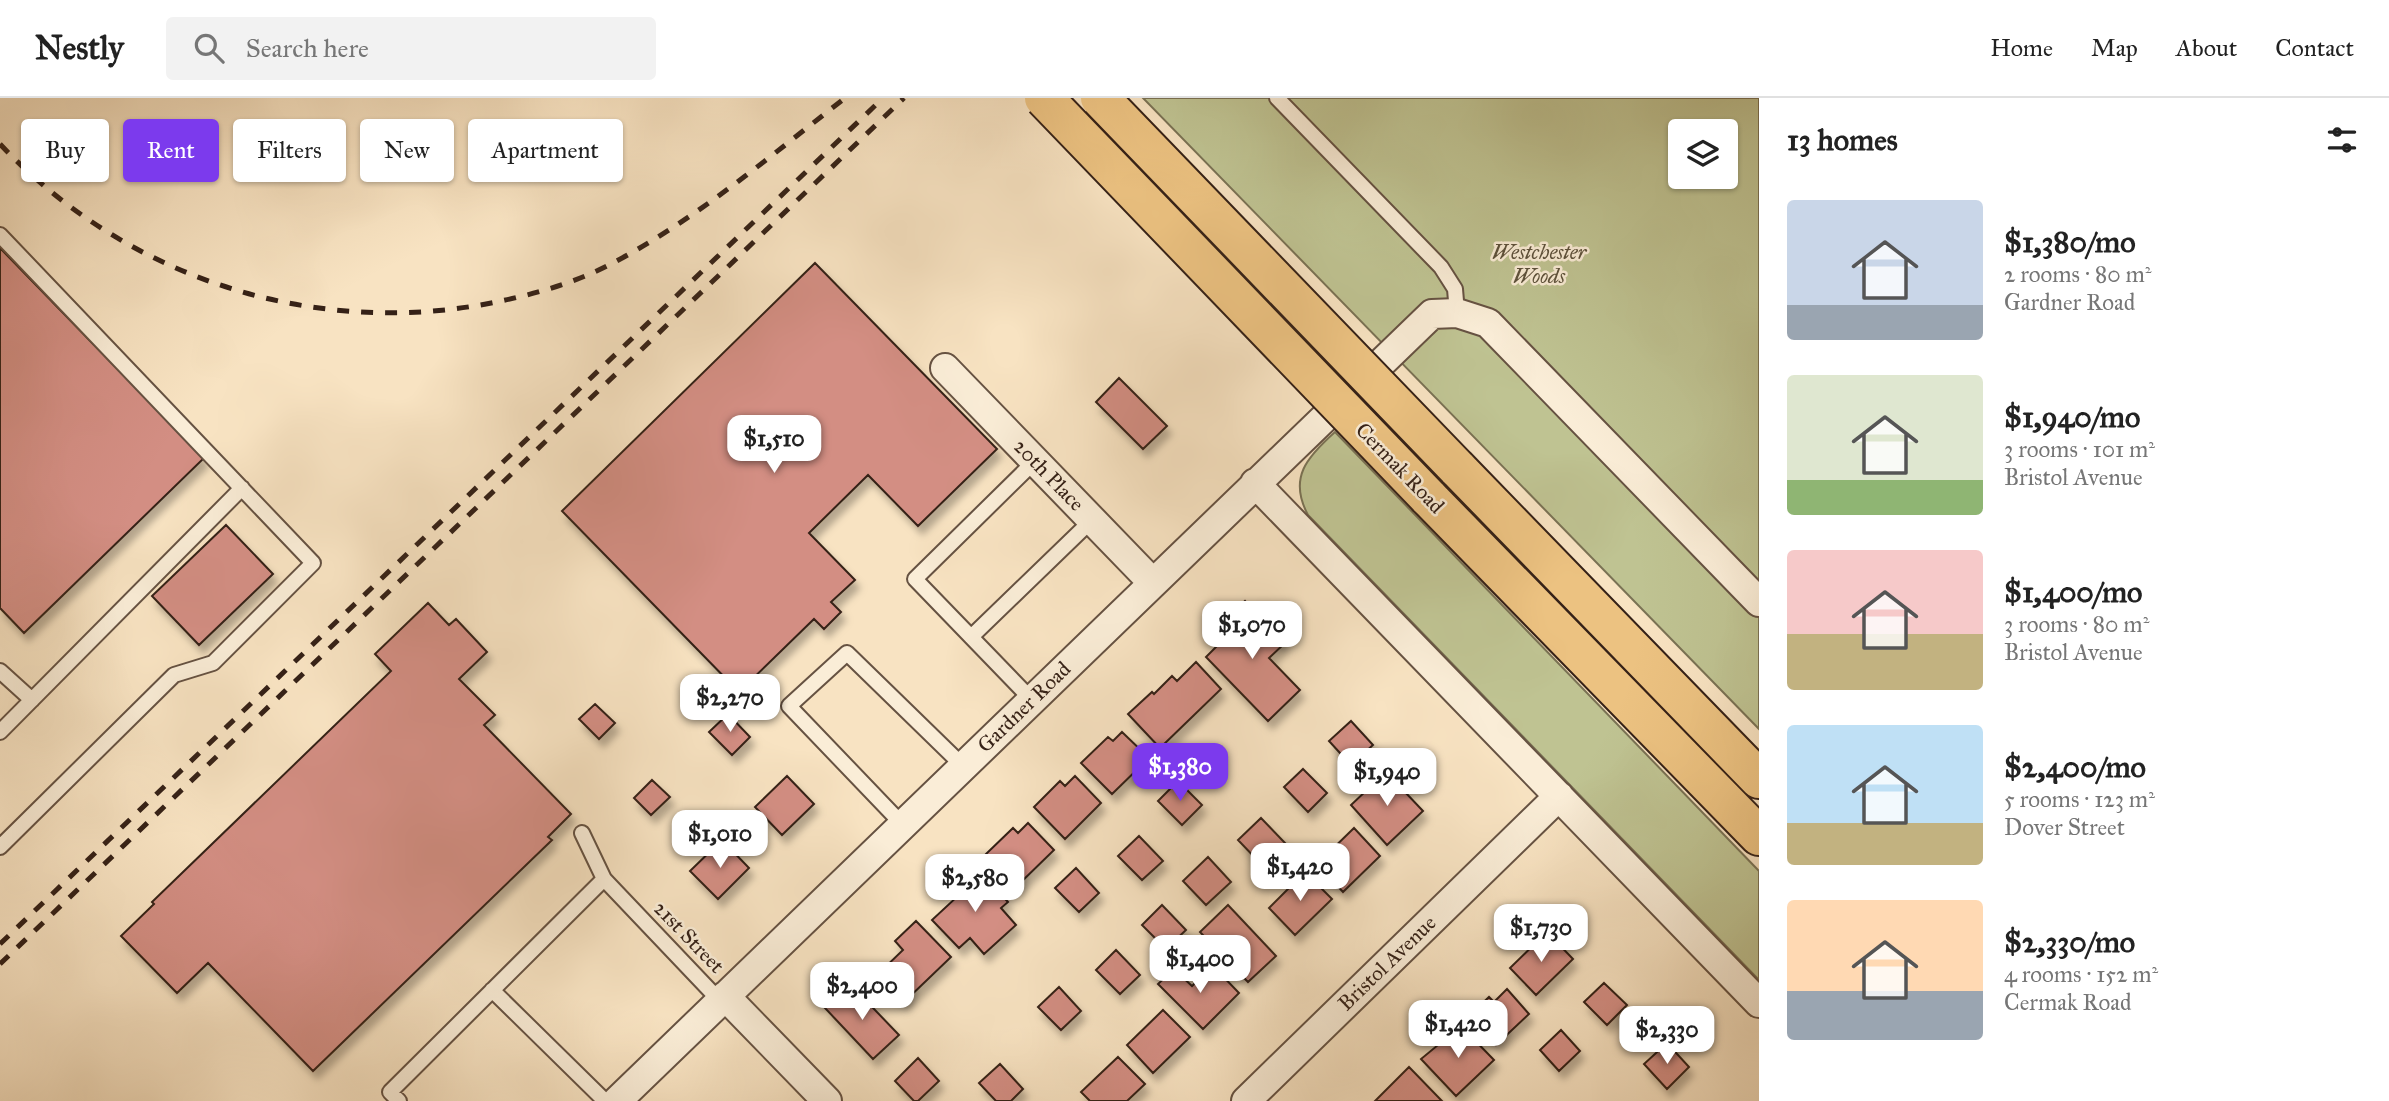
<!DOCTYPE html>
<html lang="en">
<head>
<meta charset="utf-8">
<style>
	body { margin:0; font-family:"IM FELL Great Primer",serif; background:#f2f2f2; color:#222; height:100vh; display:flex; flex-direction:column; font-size:26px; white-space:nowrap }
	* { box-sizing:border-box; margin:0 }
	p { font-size:23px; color:#767676 }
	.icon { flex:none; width:38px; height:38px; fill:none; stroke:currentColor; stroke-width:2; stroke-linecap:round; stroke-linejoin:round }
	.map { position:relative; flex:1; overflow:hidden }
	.panel { display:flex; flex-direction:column; background:#fff; width:630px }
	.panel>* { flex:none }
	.top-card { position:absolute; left:21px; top:21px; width:665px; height:63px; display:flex; gap:14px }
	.controls { position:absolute; left:1668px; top:21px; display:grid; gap:14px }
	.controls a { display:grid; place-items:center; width:70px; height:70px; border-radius:7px; background:#fff; box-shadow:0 2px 5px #0004; font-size:35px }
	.price { position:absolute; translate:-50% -60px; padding:0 16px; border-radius:14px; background:#fff; color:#222; font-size:23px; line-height:46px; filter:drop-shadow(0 2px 4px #0008) }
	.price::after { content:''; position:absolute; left:50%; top:42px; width:21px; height:16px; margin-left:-10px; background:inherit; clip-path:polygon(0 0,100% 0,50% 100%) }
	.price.selected { background:#7c3aed; color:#fff }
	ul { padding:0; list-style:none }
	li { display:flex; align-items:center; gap:21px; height:175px; padding:0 28px }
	li span { display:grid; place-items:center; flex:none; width:196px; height:140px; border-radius:7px; color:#555 }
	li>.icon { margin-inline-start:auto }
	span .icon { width:84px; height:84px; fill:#fffc; stroke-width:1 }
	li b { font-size:30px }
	h2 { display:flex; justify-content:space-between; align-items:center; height:84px; padding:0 28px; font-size:30px }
	.pill { padding:0 24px; border-radius:7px; background:#fff; box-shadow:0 2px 5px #0004; font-size:24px; line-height:63px }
	.pill.selected { background:#7c3aed; color:#fff }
	header { display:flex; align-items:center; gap:42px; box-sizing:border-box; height:98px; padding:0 35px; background:#fff; border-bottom:2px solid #e0e0e0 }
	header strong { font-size:33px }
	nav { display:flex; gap:38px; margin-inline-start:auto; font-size:24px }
	.search { width:490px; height:63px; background:#f2f2f2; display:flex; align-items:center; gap:18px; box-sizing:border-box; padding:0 24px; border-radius:7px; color:#767676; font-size:26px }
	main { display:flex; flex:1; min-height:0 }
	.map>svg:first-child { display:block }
	.green { fill:#bfc392; stroke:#7a7254; stroke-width:2; fill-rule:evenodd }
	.building { fill:#d38e83; stroke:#352117; stroke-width:2; filter:url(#shadow) }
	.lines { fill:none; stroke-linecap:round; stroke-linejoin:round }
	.lane-casing { stroke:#665242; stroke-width:18 }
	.street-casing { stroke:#665242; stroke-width:32 }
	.primary-casing { stroke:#352117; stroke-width:42 }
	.lane { stroke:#faedd7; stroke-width:14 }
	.street { stroke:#faedd7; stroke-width:28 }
	.primary { stroke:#ecc281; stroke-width:38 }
	.rail { stroke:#352117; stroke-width:5; stroke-dasharray:12 12; stroke-linecap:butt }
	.primary-bridge-casing { stroke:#352117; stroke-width:42; stroke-linecap:butt }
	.primary-bridge { stroke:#ecc281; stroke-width:38 }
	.labels { text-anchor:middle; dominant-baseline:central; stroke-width:5; stroke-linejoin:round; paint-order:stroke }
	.park-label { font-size:21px; font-style:italic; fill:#5e523c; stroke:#faedd7 }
	.street-label { font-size:21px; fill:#352117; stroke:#faedd7 }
</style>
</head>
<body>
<header>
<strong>Nestly</strong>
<div class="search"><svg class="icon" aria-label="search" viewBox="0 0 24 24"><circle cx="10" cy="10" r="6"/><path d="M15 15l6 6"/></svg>Search here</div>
<nav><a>Home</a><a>Map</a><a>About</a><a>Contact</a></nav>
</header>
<main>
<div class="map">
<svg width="1759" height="1003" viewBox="0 0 1759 1003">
	<defs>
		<filter id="shadow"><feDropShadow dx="4.5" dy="8" stdDeviation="3.5" flood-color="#0004"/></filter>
	</defs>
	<rect width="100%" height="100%" fill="#f8e3c2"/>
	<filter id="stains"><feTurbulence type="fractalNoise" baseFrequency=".00286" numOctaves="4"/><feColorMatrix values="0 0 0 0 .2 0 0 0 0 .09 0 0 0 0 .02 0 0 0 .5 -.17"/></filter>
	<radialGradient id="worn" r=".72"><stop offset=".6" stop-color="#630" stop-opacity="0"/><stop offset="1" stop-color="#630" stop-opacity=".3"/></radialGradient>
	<path class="green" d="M 1143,0 L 1759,0 L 1759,631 ZM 1680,33 L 1726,33 L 1726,79 L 1680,79 Z
		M 1335,334 L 1759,773 L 1759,882 L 1308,417 C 1288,380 1307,359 1335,334 Z"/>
	<path class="building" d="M 0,150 L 204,360 L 24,535 L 0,510 Z
		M 815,165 L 997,351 L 918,428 L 868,377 L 809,435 L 855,482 L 831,504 L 841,514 L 824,531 L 814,521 L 739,594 L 562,413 Z
		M 1119,280 L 1167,328 L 1143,351 L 1096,304 Z
		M 226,427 L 273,476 L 199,547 L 152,498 Z
		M 1245,503 L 1285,545 L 1269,560 L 1300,592 L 1268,623 L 1206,559 L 1221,544 L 1212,535 Z
		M 428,505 L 449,527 L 456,521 L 487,554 L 459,581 L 495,617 L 484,627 L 571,716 L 548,739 L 552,742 L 313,973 L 208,865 L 177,895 L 121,838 L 154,806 L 152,804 L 391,573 L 375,556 Z
		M 1196,564 L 1221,591 L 1160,650 L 1128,616 L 1152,594 L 1154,596 L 1172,578 L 1177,583 Z
		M 595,606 L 615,625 L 599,641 L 579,621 Z
		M 728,616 L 750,639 L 732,657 L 709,634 Z
		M 1351,623 L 1373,647 L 1351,667 L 1329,643 Z
		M 1122,634 L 1149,660 L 1112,696 L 1081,665 L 1108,639 L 1113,643 Z
		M 1303,671 L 1327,695 L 1308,714 L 1284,689 Z
		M 1386,674 L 1423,713 L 1387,747 L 1351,707 Z
		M 787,678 L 814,706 L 782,737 L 755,709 Z
		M 1075,678 L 1101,705 L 1065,741 L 1034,709 L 1060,683 L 1065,688 Z
		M 652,682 L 670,699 L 651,717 L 634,700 Z
		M 1178,683 L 1202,707 L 1182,727 L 1158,703 Z
		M 1261,720 L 1285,745 L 1262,767 L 1238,742 Z
		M 1028,725 L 1054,752 L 1017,788 L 986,756 L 1013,730 L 1018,735 Z
		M 1354,730 L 1380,758 L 1343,794 L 1317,766 Z
		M 1139,738 L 1163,763 L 1142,782 L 1118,758 Z
		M 722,742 L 749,770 L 718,801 L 690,773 Z
		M 1208,759 L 1231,784 L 1206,807 L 1183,783 Z
		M 975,769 L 1008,804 L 1001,810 L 1016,827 L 984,856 L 970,840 L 959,850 L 932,822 L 959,797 L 953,789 Z
		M 1076,770 L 1099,795 L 1079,814 L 1055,790 Z
		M 1305,774 L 1332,801 L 1295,837 L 1269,810 Z
		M 1162,807 L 1186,832 L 1166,851 L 1142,827 Z
		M 1228,807 L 1276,858 L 1248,884 L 1200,834 Z
		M 916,823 L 951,859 L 903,905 L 877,877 L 903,852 L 895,843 Z
		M 1547,834 L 1573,861 L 1536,897 L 1510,870 Z
		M 1116,852 L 1140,877 L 1120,896 L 1096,872 Z
		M 1213,868 L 1239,895 L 1203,931 L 1158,886 L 1174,871 L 1192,888 Z
		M 1604,885 L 1627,907 L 1607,927 L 1584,904 Z
		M 850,886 L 899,937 L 873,961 L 825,910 Z
		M 1059,889 L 1081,913 L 1061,932 L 1038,909 Z
		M 1507,891 L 1529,916 L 1496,947 L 1469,918 L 1489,899 L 1494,904 Z
		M 1163,912 L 1190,939 L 1153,975 L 1127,947 Z
		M 1461,928 L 1494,962 L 1456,998 L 1421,961 Z
		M 1561,932 L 1580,953 L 1559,973 L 1540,952 Z
		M 1667,945 L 1689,969 L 1667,991 L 1644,966 Z
		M 1118,959 L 1145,986 L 1127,1003 L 1090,1003 L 1081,994 Z
		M 918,960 L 939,983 L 918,1003 L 914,1003 L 895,983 Z
		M 1000,966 L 1023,991 L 1011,1003 L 996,1003 L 979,985 Z
		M 1409,969 L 1442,1003 L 1375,1003 Z"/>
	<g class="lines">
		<g class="lane-casing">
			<path id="lane" d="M 1277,0 L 1441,169 L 1455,191 L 1457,215
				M 0,137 L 313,465 L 213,565 L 174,577 L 0,749
				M 971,539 L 1092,422
				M 0,573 L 32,602
				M 1032,602 L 915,481 L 1035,363
				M 0,634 L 242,390
				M 903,727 L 789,608 L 847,555 L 963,668
				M 582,735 L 604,781 L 720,903
				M 492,892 L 605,1003
				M 399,1003 L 390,994 L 604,781"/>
		</g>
		<g class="street-casing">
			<path id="street" d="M 945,270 L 1153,485
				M 1255,385 L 1759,905
				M 725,898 L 827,1003
				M 617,1003 L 1432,216 L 1457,215 L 1488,225 L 1759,504
				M 1246,1003 L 1559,698"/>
		</g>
		<g class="primary-casing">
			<path id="primary" d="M 1457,370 L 1759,681
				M 1428,399 L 1759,738"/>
		</g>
		<use href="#lane" class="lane"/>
		<use href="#street" class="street"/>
		<use href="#primary" class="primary"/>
		<path class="rail" d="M 0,46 C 124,178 308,239 486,206 C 528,198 569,187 607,168 C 693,124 769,59 845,0
			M 0,846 L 883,0
			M 0,866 L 904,0"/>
		<g class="primary-bridge-casing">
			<path id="primary-bridge" d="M 1044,0 L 1428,399
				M 1100,0 L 1457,370"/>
		</g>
		<use href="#primary-bridge" class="primary-bridge"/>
	</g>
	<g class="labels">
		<g class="park-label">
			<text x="1539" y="154">Westchester<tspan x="1539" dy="24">Woods</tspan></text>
		</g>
		<g class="street-label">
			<text transform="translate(1400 370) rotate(46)">Cermak Road</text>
			<text transform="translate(1049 377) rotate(46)">20th Place</text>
			<text transform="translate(1024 609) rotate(-44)">Gardner Road</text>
			<text transform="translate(689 839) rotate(46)">21st Street</text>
			<text transform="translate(1387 865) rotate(-44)">Bristol Avenue</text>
		</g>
	</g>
	<rect width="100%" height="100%" filter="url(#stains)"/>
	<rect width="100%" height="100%" fill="url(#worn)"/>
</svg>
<div class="controls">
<a><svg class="icon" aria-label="layers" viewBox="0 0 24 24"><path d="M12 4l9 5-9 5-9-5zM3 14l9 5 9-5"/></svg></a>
</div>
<b class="price" style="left:774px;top:377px">$1,510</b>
<b class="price" style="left:1252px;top:563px">$1,070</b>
<b class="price" style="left:730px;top:636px">$2,270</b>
<b class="price selected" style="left:1180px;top:705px">$1,380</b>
<b class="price" style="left:1387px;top:710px">$1,940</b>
<b class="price" style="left:720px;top:772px">$1,010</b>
<b class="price" style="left:1300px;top:805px">$1,420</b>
<b class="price" style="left:975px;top:816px">$2,580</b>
<b class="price" style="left:1541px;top:866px">$1,730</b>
<b class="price" style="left:1200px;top:897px">$1,400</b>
<b class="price" style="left:862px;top:924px">$2,400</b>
<b class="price" style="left:1458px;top:962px">$1,420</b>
<b class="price" style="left:1667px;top:968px">$2,330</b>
<div class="top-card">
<a class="pill">Buy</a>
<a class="pill selected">Rent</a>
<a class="pill">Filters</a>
<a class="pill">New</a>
<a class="pill">Apartment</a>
</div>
</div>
<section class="panel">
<h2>13 homes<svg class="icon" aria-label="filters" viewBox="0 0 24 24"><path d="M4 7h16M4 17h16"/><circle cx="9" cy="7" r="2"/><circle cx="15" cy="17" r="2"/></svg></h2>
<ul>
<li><span style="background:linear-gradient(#c9d6e8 75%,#9aa5b1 0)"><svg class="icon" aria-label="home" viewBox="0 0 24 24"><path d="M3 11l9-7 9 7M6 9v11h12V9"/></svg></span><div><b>$1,380/mo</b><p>2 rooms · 80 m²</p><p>Gardner Road</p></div></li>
<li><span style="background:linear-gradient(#dfe7d0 75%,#8fb573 0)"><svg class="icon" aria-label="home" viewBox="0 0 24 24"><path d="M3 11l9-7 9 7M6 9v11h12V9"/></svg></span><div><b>$1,940/mo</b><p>3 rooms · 101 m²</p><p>Bristol Avenue</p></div></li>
<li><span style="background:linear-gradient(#f6c9c9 60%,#c2b280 0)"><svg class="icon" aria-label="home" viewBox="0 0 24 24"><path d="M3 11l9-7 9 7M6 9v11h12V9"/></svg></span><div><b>$1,400/mo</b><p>3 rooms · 80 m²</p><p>Bristol Avenue</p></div></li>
<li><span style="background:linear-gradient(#bfe0f5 70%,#c2b280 0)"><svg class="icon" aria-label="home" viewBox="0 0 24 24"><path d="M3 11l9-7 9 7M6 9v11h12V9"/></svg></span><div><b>$2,400/mo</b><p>5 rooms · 123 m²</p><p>Dover Street</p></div></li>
<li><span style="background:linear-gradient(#ffd9b3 65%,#9aa5b1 0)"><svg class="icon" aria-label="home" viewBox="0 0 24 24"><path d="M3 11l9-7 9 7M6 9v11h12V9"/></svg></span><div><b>$2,330/mo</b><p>4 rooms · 152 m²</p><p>Cermak Road</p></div></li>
</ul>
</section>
</main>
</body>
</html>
